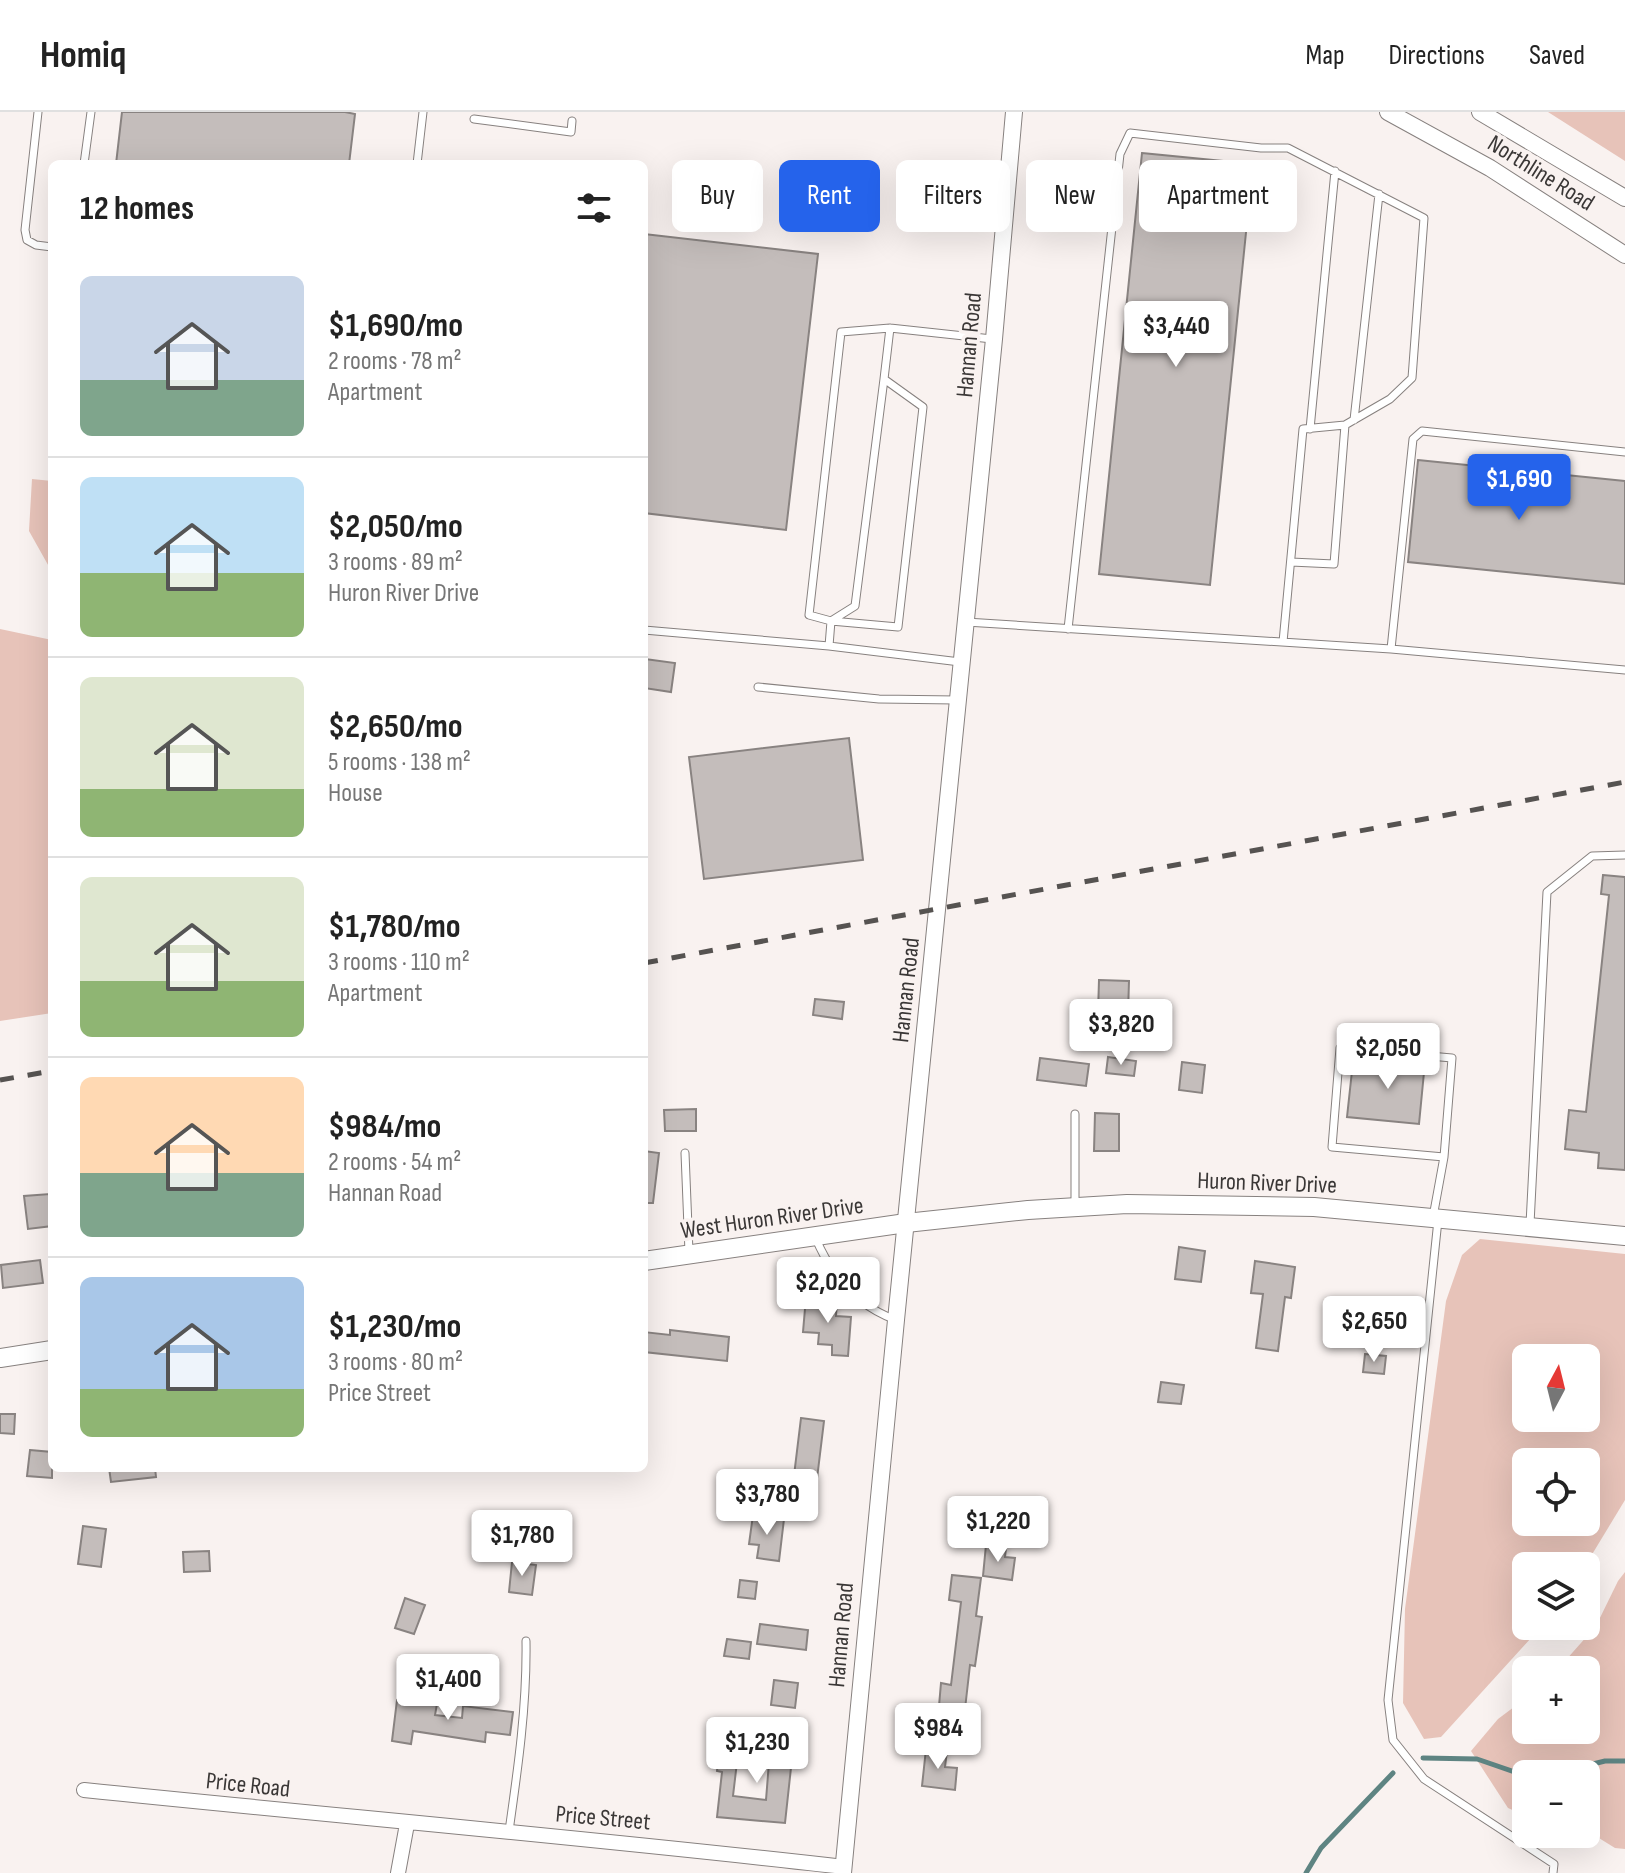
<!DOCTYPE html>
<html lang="en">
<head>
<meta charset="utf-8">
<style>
	body { margin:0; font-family:"Sofia Sans Condensed",sans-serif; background:#f6f6f6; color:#222; height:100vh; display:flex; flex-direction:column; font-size:30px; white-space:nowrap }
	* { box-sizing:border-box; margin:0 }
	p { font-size:26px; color:#767676 }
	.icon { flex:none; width:44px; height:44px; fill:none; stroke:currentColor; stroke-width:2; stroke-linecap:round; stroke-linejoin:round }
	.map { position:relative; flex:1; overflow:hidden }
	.drawer { position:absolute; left:48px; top:48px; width:600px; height:1312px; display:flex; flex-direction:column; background:#fff; border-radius:12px; box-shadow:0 8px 32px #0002 }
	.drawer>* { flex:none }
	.hud { position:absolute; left:672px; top:48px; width:760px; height:72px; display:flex; gap:16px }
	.needle { width:52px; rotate:7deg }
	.tools { position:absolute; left:1512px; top:1232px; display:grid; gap:16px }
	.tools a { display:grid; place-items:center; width:88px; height:88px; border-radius:12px; background:#fff; box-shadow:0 8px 32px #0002; font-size:40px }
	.price { position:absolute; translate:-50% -68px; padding:0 18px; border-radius:8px; background:#fff; color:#222; font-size:26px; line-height:52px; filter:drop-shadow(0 2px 4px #0008) }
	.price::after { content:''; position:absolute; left:50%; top:48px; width:24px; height:18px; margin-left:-12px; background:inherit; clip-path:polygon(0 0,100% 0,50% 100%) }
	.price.selected { background:#2563eb; color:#fff }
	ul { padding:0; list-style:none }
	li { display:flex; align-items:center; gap:24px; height:200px; padding:0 32px }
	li+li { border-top:2px solid #e0e0e0 }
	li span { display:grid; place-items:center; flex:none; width:224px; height:160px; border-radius:12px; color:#555 }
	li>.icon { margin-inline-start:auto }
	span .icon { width:96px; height:96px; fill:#fffc; stroke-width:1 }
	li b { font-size:34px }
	h2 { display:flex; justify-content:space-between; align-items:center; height:96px; padding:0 32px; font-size:34px }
	.chip { padding:0 28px; border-radius:12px; background:#fff; box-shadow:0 8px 32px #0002; font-size:28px; line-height:72px }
	.chip.selected { background:#2563eb; color:#fff }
	header { display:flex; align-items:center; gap:48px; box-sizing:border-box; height:112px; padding:0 40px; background:#fff; border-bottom:2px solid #e0e0e0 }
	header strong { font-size:38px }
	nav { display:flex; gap:44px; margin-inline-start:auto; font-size:28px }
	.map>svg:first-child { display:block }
	.green { fill:#e7c3b9; fill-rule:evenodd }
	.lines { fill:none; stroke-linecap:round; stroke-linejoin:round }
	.stream { stroke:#5e8482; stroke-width:5 }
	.building { fill:#c4bdbb; stroke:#898381; stroke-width:2 }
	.service-casing { stroke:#87817f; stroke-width:9 }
	.minor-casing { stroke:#87817f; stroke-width:16 }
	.tertiary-casing { stroke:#87817f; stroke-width:18 }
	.secondary-casing { stroke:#87817f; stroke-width:20 }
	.service { stroke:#fff; stroke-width:7 }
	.minor { stroke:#fff; stroke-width:14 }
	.tertiary { stroke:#fff; stroke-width:16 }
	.secondary { stroke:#fff; stroke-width:18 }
	.rail { stroke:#565351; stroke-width:5; stroke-dasharray:14 14; stroke-linecap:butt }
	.labels { text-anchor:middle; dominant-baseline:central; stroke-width:7; stroke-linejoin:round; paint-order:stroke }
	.street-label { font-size:24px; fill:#3a3736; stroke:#f9f2f0 }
</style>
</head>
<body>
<header>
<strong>Homiq</strong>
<nav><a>Map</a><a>Directions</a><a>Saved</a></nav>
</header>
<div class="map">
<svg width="1625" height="1761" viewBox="0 0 1625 1761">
	<rect width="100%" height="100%" fill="#f9f2f0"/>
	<path class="green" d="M 1548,0 L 1625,0 L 1625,49 Z
		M 32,367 L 52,369 L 52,460 L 29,419 Z
		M 0,517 L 52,528 L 52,901 L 0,909 Z
		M 1480,1127 L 1625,1142 L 1625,1388 L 1585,1454 L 1526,1454 L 1526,1514 L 1542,1514 L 1441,1625 L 1424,1627 L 1403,1591 L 1405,1497 L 1446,1189 L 1462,1143 ZM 1586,1246 L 1586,1306 L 1526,1306 L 1526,1246 ZM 1586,1350 L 1586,1410 L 1526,1410 L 1526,1350 Z
		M 1625,1460 L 1625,1737 L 1615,1736 L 1586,1718 L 1586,1662 L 1526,1662 L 1526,1704 L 1508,1696 L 1471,1639 L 1498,1607 L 1526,1586 L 1526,1618 L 1586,1618 L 1586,1558 L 1557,1558 L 1596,1514 L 1618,1469 Z"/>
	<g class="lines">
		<path class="stream" d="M 1423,1646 L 1477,1647 L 1526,1664
			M 1553,1662 L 1605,1649 L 1625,1649
			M 1306,1761 L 1321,1736 L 1393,1661"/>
	</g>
	<path class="building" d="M 122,0 L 345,0 L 355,2 L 349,52 L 116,52 Z
		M 1142,41 L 1253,52 L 1210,473 L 1099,462 Z
		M 644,122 L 818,142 L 786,418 L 644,401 Z
		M 1418,348 L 1625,369 L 1625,472 L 1408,450 Z
		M 645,547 L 675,551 L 671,580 L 644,576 Z
		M 849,626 L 863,748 L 704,767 L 689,645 Z
		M 1603,763 L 1625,765 L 1625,1058 L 1598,1056 L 1599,1041 L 1565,1037 L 1569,998 L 1586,1000 L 1609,783 L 1601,782 Z
		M 1099,868 L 1129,869 L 1128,902 L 1098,901 Z
		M 815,887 L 844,890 L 842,907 L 813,903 Z
		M 1108,945 L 1136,949 L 1134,964 L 1106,961 Z
		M 1368,945 L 1425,950 L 1419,1012 L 1347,1005 L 1352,959 L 1366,960 Z
		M 1040,946 L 1089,952 L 1086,974 L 1037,968 Z
		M 1182,950 L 1205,953 L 1202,981 L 1179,978 Z
		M 696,997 L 696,1019 L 665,1019 L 664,998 Z
		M 1095,1001 L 1119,1002 L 1119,1039 L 1094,1039 Z
		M 644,1039 L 659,1041 L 653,1091 L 644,1091 Z
		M 50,1082 L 52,1114 L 28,1117 L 24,1084 Z
		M 1179,1135 L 1205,1139 L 1201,1170 L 1175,1167 Z
		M 40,1148 L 43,1171 L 3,1176 L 1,1153 Z
		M 1255,1149 L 1295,1155 L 1291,1186 L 1285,1185 L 1278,1239 L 1256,1236 L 1263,1182 L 1251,1181 Z
		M 806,1185 L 837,1188 L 836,1204 L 851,1205 L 848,1244 L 832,1243 L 832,1233 L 818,1232 L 819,1221 L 803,1220 Z
		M 1339,1209 L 1371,1212 L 1368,1233 L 1336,1230 Z
		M 670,1218 L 729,1225 L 727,1249 L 644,1240 L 644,1220 L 670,1223 Z
		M 1365,1242 L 1386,1244 L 1384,1262 L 1363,1260 Z
		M 1161,1270 L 1184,1273 L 1181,1292 L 1158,1290 Z
		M 0,1302 L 15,1302 L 14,1322 L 0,1321 Z
		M 801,1306 L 824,1309 L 816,1375 L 793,1372 Z
		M 30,1338 L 52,1340 L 52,1366 L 27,1364 Z
		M 109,1356 L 155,1356 L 156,1365 L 111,1370 Z
		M 753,1403 L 784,1407 L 779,1449 L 757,1446 L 759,1433 L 749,1432 Z
		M 83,1414 L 106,1417 L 101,1455 L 78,1452 Z
		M 986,1433 L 1006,1436 L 1005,1445 L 1015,1446 L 1012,1468 L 983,1464 Z
		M 209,1439 L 210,1459 L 184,1460 L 183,1440 Z
		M 512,1450 L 536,1453 L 532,1483 L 509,1480 Z
		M 952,1463 L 981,1466 L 976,1504 L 982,1505 L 975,1554 L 970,1553 L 965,1597 L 939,1594 L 941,1571 L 951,1573 L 961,1490 L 949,1488 Z
		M 740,1468 L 757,1470 L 755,1487 L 738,1485 Z
		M 405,1486 L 425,1493 L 414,1522 L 395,1516 Z
		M 760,1512 L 808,1518 L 806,1538 L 757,1532 Z
		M 727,1527 L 751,1530 L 749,1547 L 724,1544 Z
		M 774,1568 L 798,1571 L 795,1596 L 771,1593 Z
		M 397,1588 L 437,1592 L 435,1603 L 462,1606 L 463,1594 L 513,1600 L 510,1623 L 486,1620 L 485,1630 L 413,1619 L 411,1632 L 392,1629 Z
		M 771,1625 L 794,1628 L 785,1711 L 717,1705 L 722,1660 L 717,1659 L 720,1631 L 739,1633 L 733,1684 L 766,1688 Z
		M 926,1637 L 947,1639 L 945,1655 L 957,1656 L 955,1678 L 922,1674 Z"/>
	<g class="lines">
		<g class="service-casing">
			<path id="service" d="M 38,0 L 25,118 L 27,128 L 36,133 L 52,135
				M 474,7 L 571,20 L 572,9
				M 84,52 L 91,0
				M 417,52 L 423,0
				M 890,216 L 884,267 L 923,295 L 898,515 L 831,509 L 809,503 L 841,220 L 890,216 L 992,227
				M 1354,308 L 1379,82
				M 1310,317 L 1335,59
				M 1291,450 L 1334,452 L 1345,313
				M 831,509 L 855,494 L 884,267
				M 966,510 L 1391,537 L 1625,558
				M 1068,517 L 1120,42 L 1130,21 L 1261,36 L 1288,36 L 1424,106 L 1412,266 L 1390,287 L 1345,313 L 1303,317 L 1283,530
				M 644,518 L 829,534 L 960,550
				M 829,534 L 831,509
				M 1391,537 L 1413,327 L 1422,319 L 1625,340
				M 758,575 L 879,587 L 956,588
				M 1075,1002 L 1075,1092
				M 685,1041 L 689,1140
				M 1433,1105 L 1444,1045 L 1452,946 L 1340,936 L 1332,1035 L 1444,1045
				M 1438,1108 L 1388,1588 L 1393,1628 L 1424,1667 L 1554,1752 L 1553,1761
				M 1530,1112 L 1547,780 L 1592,744 L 1625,743
				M 816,1127 C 832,1164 857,1194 896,1208
				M 509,1719 C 518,1656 527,1593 526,1529"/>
		</g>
		<g class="minor-casing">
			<path id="minor" d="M 84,1678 C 337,1704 591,1726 844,1755
				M 398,1761 L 407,1712"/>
		</g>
		<g class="tertiary-casing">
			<path id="tertiary" d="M 1388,0 L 1490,56 L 1625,143
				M 1480,0 L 1625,86
				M 843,1761 L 896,1208 L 994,227 L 1014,0"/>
		</g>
		<g class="secondary-casing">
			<path id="secondary" d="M 644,1149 L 906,1111 L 1028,1098 L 1127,1092 L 1314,1095 L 1625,1124
				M 0,1246 L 52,1238"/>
		</g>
		<use href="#service" class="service"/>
		<use href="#minor" class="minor"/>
		<use href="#tertiary" class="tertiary"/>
		<use href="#secondary" class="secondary"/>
		<path class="rail" d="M 644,851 L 1625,670
			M 0,968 L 52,959"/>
	</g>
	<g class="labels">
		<g class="street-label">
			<text transform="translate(1541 61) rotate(32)">Northline Road</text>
			<text transform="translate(969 233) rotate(-85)">Hannan Road</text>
			<text transform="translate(906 878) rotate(-84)">Hannan Road</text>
			<text transform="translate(1267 1071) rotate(2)">Huron River Drive</text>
			<text transform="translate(772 1106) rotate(-8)">West Huron River Drive</text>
			<text transform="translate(841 1523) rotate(-85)">Hannan Road</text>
			<text transform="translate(248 1673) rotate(6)">Price Road</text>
			<text transform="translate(603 1706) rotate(5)">Price Street</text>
		</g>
	</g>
</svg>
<div class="tools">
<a><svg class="needle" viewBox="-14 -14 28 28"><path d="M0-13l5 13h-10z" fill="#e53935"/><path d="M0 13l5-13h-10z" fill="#767676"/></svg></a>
<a><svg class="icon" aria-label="locate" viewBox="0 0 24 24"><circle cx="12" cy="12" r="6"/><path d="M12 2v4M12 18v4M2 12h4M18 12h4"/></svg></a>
<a><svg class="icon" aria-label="layers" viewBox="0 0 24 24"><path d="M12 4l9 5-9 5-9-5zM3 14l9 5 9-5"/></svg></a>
<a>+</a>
<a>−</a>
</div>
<b class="price" style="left:1176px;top:257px">$3,440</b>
<b class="price selected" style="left:1519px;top:410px">$1,690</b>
<b class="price" style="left:1121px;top:955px">$3,820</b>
<b class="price" style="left:1388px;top:979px">$2,050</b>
<b class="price" style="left:828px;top:1213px">$2,020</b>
<b class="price" style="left:1374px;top:1252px">$2,650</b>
<b class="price" style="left:767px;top:1425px">$3,780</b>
<b class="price" style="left:998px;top:1452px">$1,220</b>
<b class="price" style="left:522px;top:1466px">$1,780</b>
<b class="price" style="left:448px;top:1610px">$1,400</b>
<b class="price" style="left:938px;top:1659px">$984</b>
<b class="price" style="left:757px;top:1673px">$1,230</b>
<div class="hud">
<a class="chip">Buy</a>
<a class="chip selected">Rent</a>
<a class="chip">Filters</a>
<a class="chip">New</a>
<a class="chip">Apartment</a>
</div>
<section class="drawer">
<h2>12 homes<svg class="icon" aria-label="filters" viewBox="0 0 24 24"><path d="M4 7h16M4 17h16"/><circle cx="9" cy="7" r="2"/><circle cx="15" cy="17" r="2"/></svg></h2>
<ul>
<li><span style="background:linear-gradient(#c9d6e8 65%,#7fa58c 0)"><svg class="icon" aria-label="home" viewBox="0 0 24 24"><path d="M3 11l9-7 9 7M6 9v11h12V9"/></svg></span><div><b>$1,690/mo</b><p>2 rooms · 78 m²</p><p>Apartment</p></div></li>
<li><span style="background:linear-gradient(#bfe0f5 60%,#8fb573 0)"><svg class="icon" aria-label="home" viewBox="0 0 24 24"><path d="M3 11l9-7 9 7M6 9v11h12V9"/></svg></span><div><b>$2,050/mo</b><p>3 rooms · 89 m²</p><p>Huron River Drive</p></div></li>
<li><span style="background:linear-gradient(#dfe7d0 70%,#8fb573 0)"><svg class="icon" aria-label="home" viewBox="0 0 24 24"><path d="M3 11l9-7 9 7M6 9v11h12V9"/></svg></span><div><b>$2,650/mo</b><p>5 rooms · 138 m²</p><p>House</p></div></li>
<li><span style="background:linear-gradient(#dfe7d0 65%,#8fb573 0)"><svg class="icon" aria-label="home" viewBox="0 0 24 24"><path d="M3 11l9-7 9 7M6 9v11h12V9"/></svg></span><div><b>$1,780/mo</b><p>3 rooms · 110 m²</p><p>Apartment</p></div></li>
<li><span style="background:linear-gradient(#ffd9b3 60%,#7fa58c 0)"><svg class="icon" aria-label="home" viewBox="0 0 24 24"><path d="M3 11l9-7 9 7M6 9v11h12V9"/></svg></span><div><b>$984/mo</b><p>2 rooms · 54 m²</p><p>Hannan Road</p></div></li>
<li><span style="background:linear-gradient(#a9c7e8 70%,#8fb573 0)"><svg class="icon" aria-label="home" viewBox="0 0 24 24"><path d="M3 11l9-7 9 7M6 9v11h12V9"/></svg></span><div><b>$1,230/mo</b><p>3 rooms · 80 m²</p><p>Price Street</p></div></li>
</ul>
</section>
</div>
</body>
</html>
